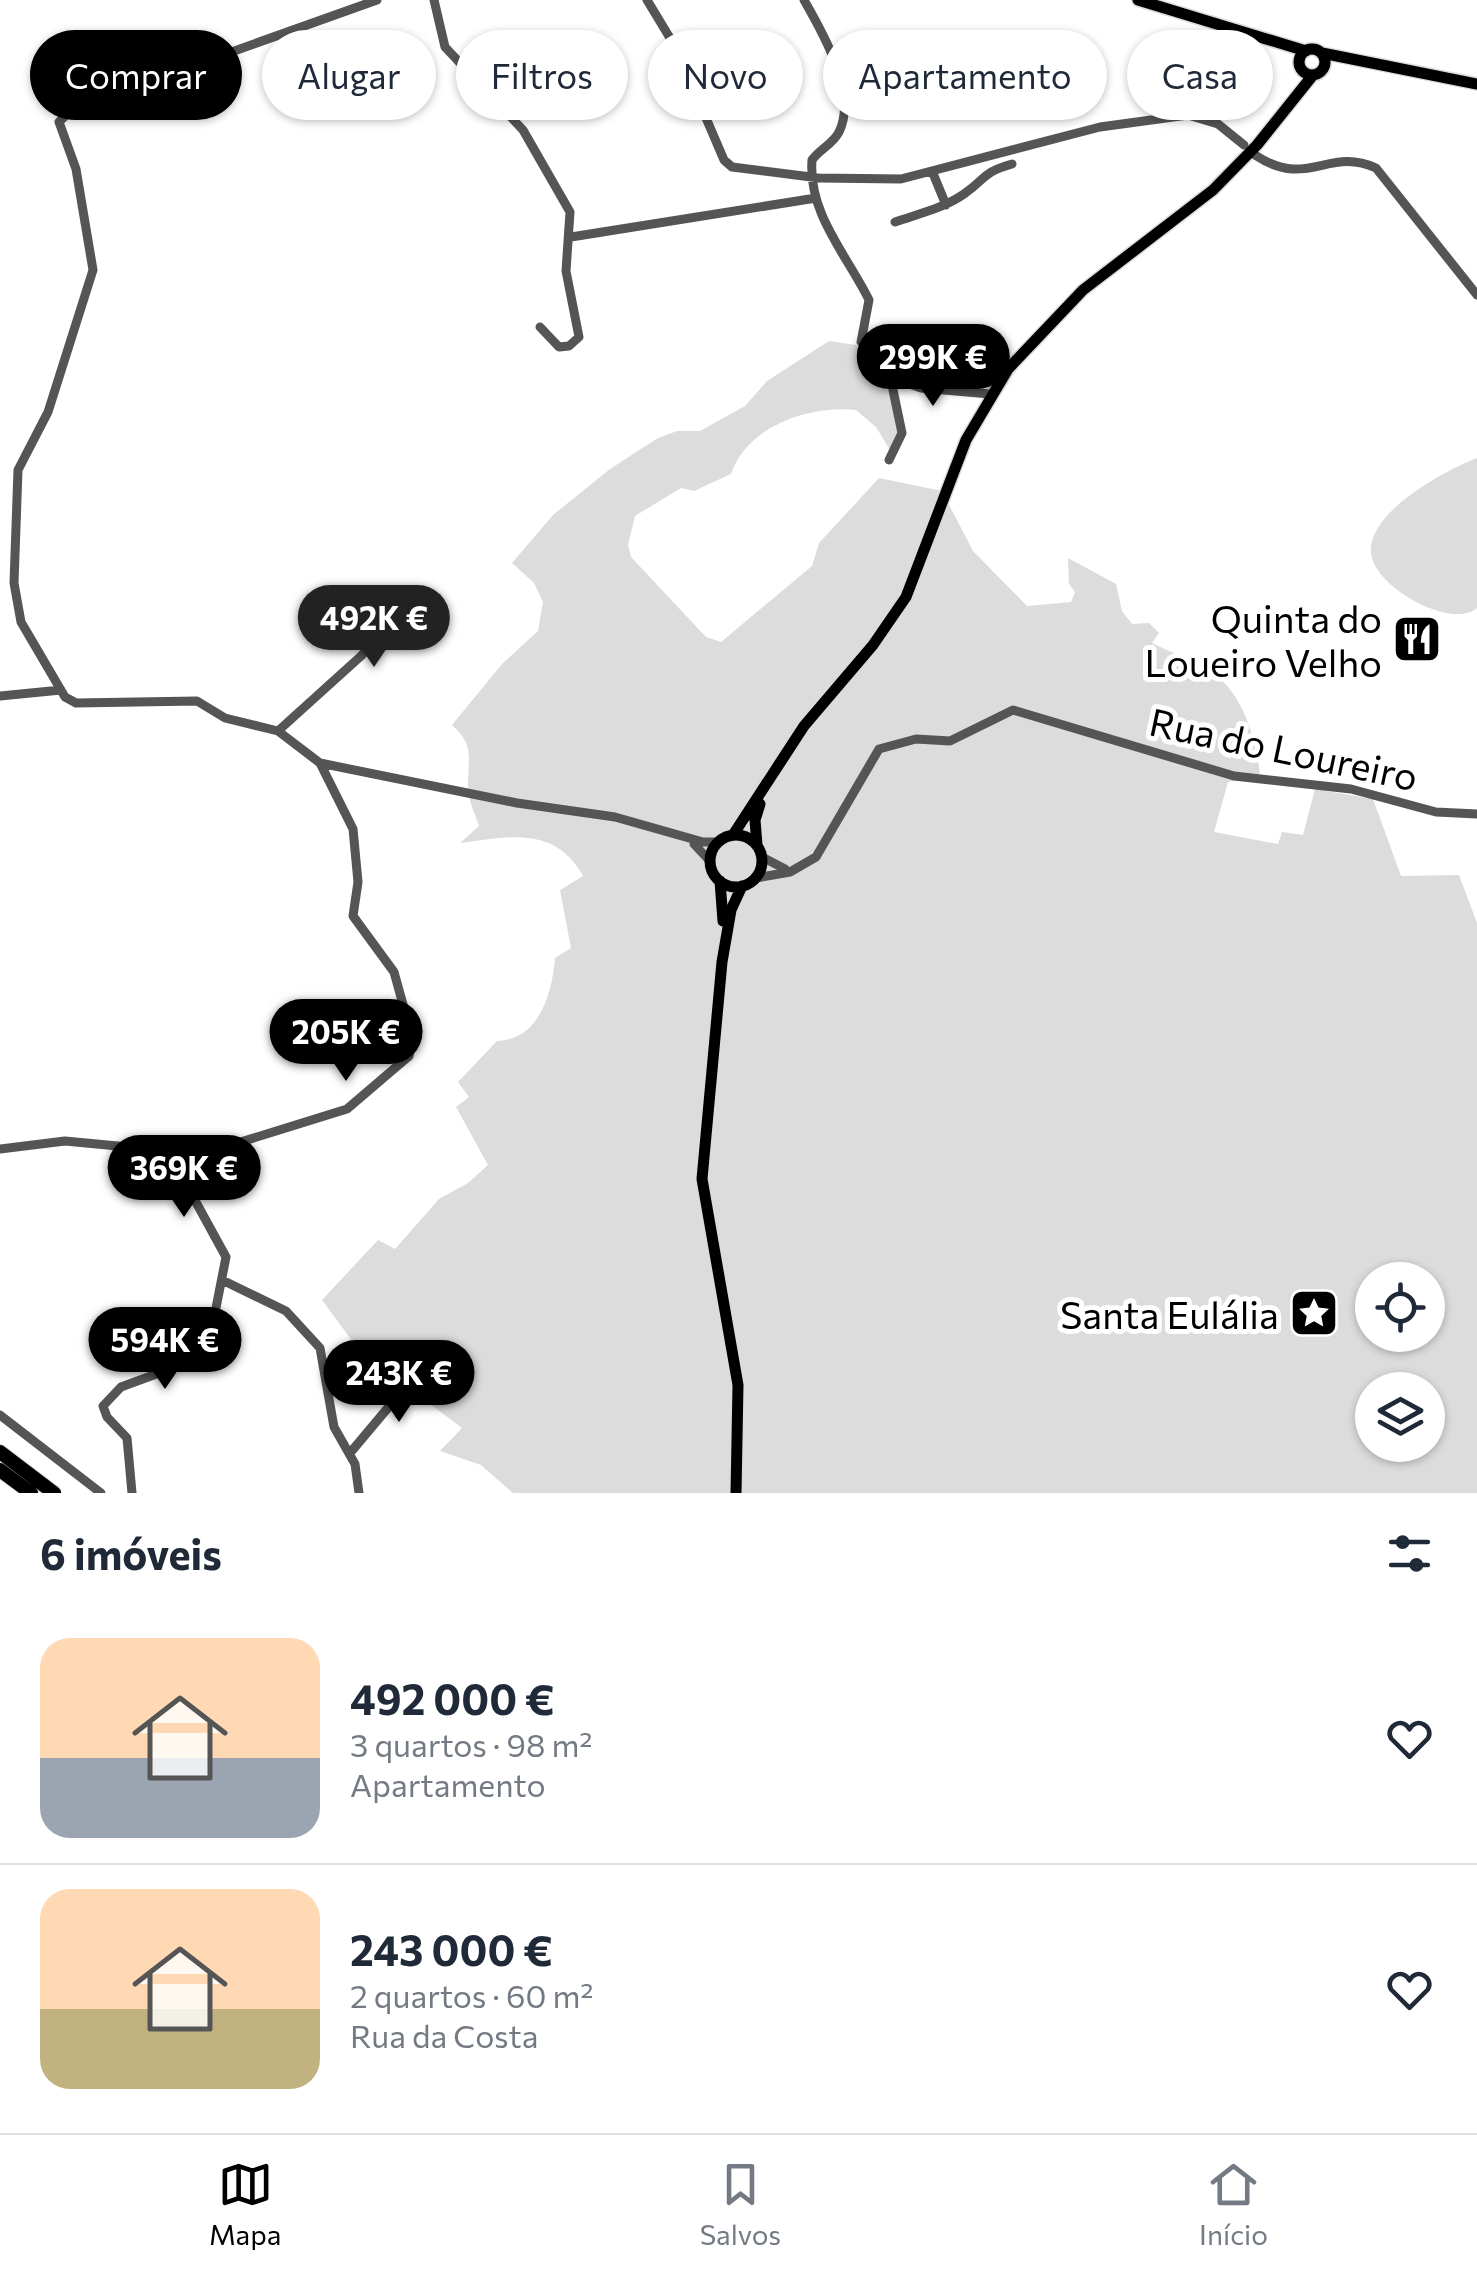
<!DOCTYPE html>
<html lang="pt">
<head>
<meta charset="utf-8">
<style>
	body { margin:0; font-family:Commissioner,sans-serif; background:#f2f2f3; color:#1f2937; height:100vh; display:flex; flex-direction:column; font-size:38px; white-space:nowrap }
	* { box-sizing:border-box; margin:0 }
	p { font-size:32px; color:#747a83 }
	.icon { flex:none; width:55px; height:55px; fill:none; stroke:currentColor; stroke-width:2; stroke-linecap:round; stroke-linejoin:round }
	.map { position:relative; height:1493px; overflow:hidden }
	.sheet { display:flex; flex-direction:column; background:#fff; flex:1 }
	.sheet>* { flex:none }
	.guide { position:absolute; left:30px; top:30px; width:1418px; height:90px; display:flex; gap:20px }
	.buttons { position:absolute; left:1355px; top:1262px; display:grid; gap:20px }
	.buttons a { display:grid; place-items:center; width:90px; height:90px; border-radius:50%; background:#fff; box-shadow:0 2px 8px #0004; font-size:50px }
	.price { position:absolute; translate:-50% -85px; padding:0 22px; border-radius:35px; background:#000; color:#fff; font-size:32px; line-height:65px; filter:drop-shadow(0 2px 5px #0008) }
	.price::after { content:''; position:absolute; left:50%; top:60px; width:30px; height:22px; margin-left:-15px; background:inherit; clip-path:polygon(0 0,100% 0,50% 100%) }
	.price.selected { background:#222; color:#fff }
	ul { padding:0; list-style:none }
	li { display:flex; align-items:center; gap:30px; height:250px; padding:0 40px }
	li+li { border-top:2px solid #e0e1e3 }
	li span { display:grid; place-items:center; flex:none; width:280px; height:200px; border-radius:30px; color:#555 }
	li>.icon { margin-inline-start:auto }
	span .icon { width:120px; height:120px; fill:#fffc; stroke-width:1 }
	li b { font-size:42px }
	h2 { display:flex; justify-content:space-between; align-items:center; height:120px; padding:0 40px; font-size:42px }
	.pill { padding:0 35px; border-radius:45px; background:#fff; box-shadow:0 2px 8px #0004; font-size:35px; line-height:90px }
	.pill.selected { background:#000; color:#fff }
	.tabs { display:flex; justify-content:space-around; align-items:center; height:140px; border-top:2px solid #e0e1e3; background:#fff; font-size:28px; color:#747a83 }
	.tabs a { display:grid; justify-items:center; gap:5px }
	.tabs .selected { color:#000 }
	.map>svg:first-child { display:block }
	.green { fill:#dcdcdc; fill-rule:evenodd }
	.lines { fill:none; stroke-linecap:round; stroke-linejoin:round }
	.major-casing { stroke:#dbdbdb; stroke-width:14 }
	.highway-casing { stroke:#dbdbdb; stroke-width:16 }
	.minor { stroke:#555; stroke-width:9 }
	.major { stroke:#000; stroke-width:11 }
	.highway { stroke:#000; stroke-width:14 }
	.labels { text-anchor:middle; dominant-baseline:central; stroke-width:10; stroke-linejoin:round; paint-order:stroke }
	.poi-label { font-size:38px; fill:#000; stroke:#fff; text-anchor:end }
	.street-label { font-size:38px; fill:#000; stroke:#fff }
</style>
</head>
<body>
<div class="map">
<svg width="1477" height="1493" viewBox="0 0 1477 1493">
	<rect width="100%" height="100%" fill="#fff"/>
	<path class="green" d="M 829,341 L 856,345 L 892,365 L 901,433 L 890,450 L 876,427 L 856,410 C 809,405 747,426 731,474 L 694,491 L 681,488 L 635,516 L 628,545 L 631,557 L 706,637 L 721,642 L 812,566 L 819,543 L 879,478 L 942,491 L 973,551 L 1027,606 L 1071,602 L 1075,592 L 1069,584 L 1068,558 L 1116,584 L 1122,611 L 1132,624 L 1149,623 L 1159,633 L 1152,643 C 1167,651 1181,655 1196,662 C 1240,683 1254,729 1260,774 L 1228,782 L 1214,832 L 1278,844 L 1282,832 L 1303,835 L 1315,789 L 1373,799 L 1401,876 L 1459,875 L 1477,923 L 1477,1493 L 513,1493 L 481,1465 L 440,1451 L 462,1428 L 418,1395 L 417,1383 L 372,1368 L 322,1300 L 378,1240 L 395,1249 L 439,1199 L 468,1183 L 488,1165 L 456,1107 L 469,1097 L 458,1082 L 497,1041 C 539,1040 552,994 555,958 L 571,948 L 560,890 L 583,876 C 556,826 509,836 460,843 L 479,826 C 475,814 467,798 468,785 C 468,757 475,746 452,725 L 502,664 L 538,631 L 543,602 L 534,583 L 512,563 L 553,515 L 610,469 L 658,438 L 677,431 L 700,431 L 745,406 L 767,381 ZM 1372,1280 L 1428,1280 L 1428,1335 L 1372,1335 ZM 1372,1390 L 1428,1390 L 1428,1445 L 1372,1445 Z
		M 1477,458 L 1477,608 C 1451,630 1374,587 1371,553 C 1367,512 1446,470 1477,458 Z"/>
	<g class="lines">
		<g class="major-casing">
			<path id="major" d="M 1138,0 L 1306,51
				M1299 62a13 13 0 1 1 26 0a13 13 0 1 1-26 0Z
				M 1322,53 L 1477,84
				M 733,835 L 804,726 L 873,645 L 906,597 L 966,440 L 1008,369 L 1083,290 L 1213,190 L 1257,145 L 1313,75
				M710 861a26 26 0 1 1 52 0a26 26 0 1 1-52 0Z
				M 757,845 L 755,820 L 760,804
				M 720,881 L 723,921
				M 736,1493 L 738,1385 L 702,1179 L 722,962 L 731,910 L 742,886"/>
		</g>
		<g class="highway-casing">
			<path id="highway" d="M 0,1452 L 54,1493
				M 0,1470 L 31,1493"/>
		</g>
		<path class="minor" d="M 377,0 L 108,96 L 68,113 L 59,122 L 76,169 L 93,270 L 48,412 L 18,470 L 14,583 L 21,622 L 65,697 L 76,703 L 197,701 L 225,718 L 278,731 L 320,763 L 517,803 L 615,817 L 703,842 L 718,842
			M 434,0 L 445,47 L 523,130 L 570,212 L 566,271 L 579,337 L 569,346 L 559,347 L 540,327
			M 647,0 L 676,48 L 724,160 L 732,167 L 819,178 L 901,179 L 1100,127 L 1188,115 L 1218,124 L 1244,145
			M 804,0 C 823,33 858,94 839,132 C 833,144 820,149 812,160 C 808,214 847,255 869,300 L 861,342 L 891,358 L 896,367 L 893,390 L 902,433 L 889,460
			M 1255,155 C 1308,190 1328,146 1376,168 L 1477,295
			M 932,171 L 946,205
			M 895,222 C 918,214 944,208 964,194 C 987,178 981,173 1012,164
			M 571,237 L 816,198
			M 895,379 L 921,388 L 990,394
			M 0,696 L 61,690
			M 278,731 L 361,656 L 401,613 L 403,606 L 398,594
			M 694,844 L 710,861
			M 762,857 L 785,869
			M 756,878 L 790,872 L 816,857 L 879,749 L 916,739 L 950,741 L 1013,710 L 1234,776 L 1351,789 L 1436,812 L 1477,814
			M 0,1149 L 65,1141 L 202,1154 L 347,1109 L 409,1056 L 412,1037 L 394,972 L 353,916 L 358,882 L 353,829 L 320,763
			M 222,1280 L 286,1311 L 320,1348 L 334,1427 L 355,1464 L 359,1493
			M 0,1415 L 101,1493
			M 350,1453 L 392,1403 L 414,1390 L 416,1384
			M 132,1493 L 127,1438 L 107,1417 L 103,1406 L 121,1387 L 159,1373 L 181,1338 L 215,1313 L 226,1257 L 169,1153"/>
		<use href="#major" class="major"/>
		<use href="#highway" class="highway"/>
	</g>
	<defs>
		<g id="restaurant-square" transform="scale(2.5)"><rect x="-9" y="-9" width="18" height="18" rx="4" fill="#000" stroke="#fff"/><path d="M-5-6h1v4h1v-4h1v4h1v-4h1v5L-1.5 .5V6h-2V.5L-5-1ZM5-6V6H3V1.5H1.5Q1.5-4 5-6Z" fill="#fff"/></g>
		<g id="sight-square" transform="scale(2.5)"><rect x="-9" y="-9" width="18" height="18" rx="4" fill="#000" stroke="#fff"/><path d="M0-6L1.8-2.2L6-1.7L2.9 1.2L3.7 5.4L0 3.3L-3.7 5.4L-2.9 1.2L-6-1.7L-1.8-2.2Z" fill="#fff"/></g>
	</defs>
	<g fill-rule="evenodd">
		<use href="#restaurant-square" x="1417" y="639"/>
		<use href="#sight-square" x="1314" y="1313"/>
	</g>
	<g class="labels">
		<g class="poi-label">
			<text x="1382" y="617">Quinta do<tspan x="1382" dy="44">Loueiro Velho</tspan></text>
			<text x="1279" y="1313">Santa Eulália</text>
		</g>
		<g class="street-label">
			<text transform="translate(1284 748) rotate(12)">Rua do Loureiro</text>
		</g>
	</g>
</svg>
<div class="buttons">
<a><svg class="icon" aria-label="locate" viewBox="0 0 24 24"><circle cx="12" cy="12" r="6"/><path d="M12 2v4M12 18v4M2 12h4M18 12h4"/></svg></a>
<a><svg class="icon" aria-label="layers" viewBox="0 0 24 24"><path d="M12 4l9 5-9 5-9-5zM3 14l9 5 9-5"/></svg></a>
</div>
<b class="price" style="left:933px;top:409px">299K €</b>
<b class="price selected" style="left:374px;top:670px">492K €</b>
<b class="price" style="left:346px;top:1084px">205K €</b>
<b class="price" style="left:184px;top:1220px">369K €</b>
<b class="price" style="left:165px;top:1392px">594K €</b>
<b class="price" style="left:399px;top:1425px">243K €</b>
<div class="guide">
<a class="pill selected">Comprar</a>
<a class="pill">Alugar</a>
<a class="pill">Filtros</a>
<a class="pill">Novo</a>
<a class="pill">Apartamento</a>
<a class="pill">Casa</a>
</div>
</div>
<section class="sheet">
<h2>6 imóveis<svg class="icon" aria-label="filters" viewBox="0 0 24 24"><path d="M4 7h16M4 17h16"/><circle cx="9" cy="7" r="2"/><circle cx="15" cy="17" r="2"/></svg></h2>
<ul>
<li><span style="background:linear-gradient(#ffd9b3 60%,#9aa5b1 0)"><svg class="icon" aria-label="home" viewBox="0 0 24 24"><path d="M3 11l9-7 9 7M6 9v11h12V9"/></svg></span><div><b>492 000 €</b><p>3 quartos · 98 m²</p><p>Apartamento</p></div><svg class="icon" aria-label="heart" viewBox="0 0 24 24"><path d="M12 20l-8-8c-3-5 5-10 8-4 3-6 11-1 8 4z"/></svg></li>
<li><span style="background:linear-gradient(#ffd9b3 60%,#c2b280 0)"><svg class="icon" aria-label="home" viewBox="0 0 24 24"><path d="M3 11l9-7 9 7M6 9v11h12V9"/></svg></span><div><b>243 000 €</b><p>2 quartos · 60 m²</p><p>Rua da Costa</p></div><svg class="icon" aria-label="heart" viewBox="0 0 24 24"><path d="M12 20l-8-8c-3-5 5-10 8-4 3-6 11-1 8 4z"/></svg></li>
</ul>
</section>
<nav class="tabs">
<a class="selected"><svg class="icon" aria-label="map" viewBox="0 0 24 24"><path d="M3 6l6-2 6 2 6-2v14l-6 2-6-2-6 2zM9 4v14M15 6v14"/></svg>Mapa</a>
<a><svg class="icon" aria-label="saved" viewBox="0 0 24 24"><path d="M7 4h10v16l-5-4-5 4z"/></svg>Salvos</a>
<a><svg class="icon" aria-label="home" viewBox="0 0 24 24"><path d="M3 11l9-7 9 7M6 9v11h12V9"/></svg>Início</a>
</nav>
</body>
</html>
